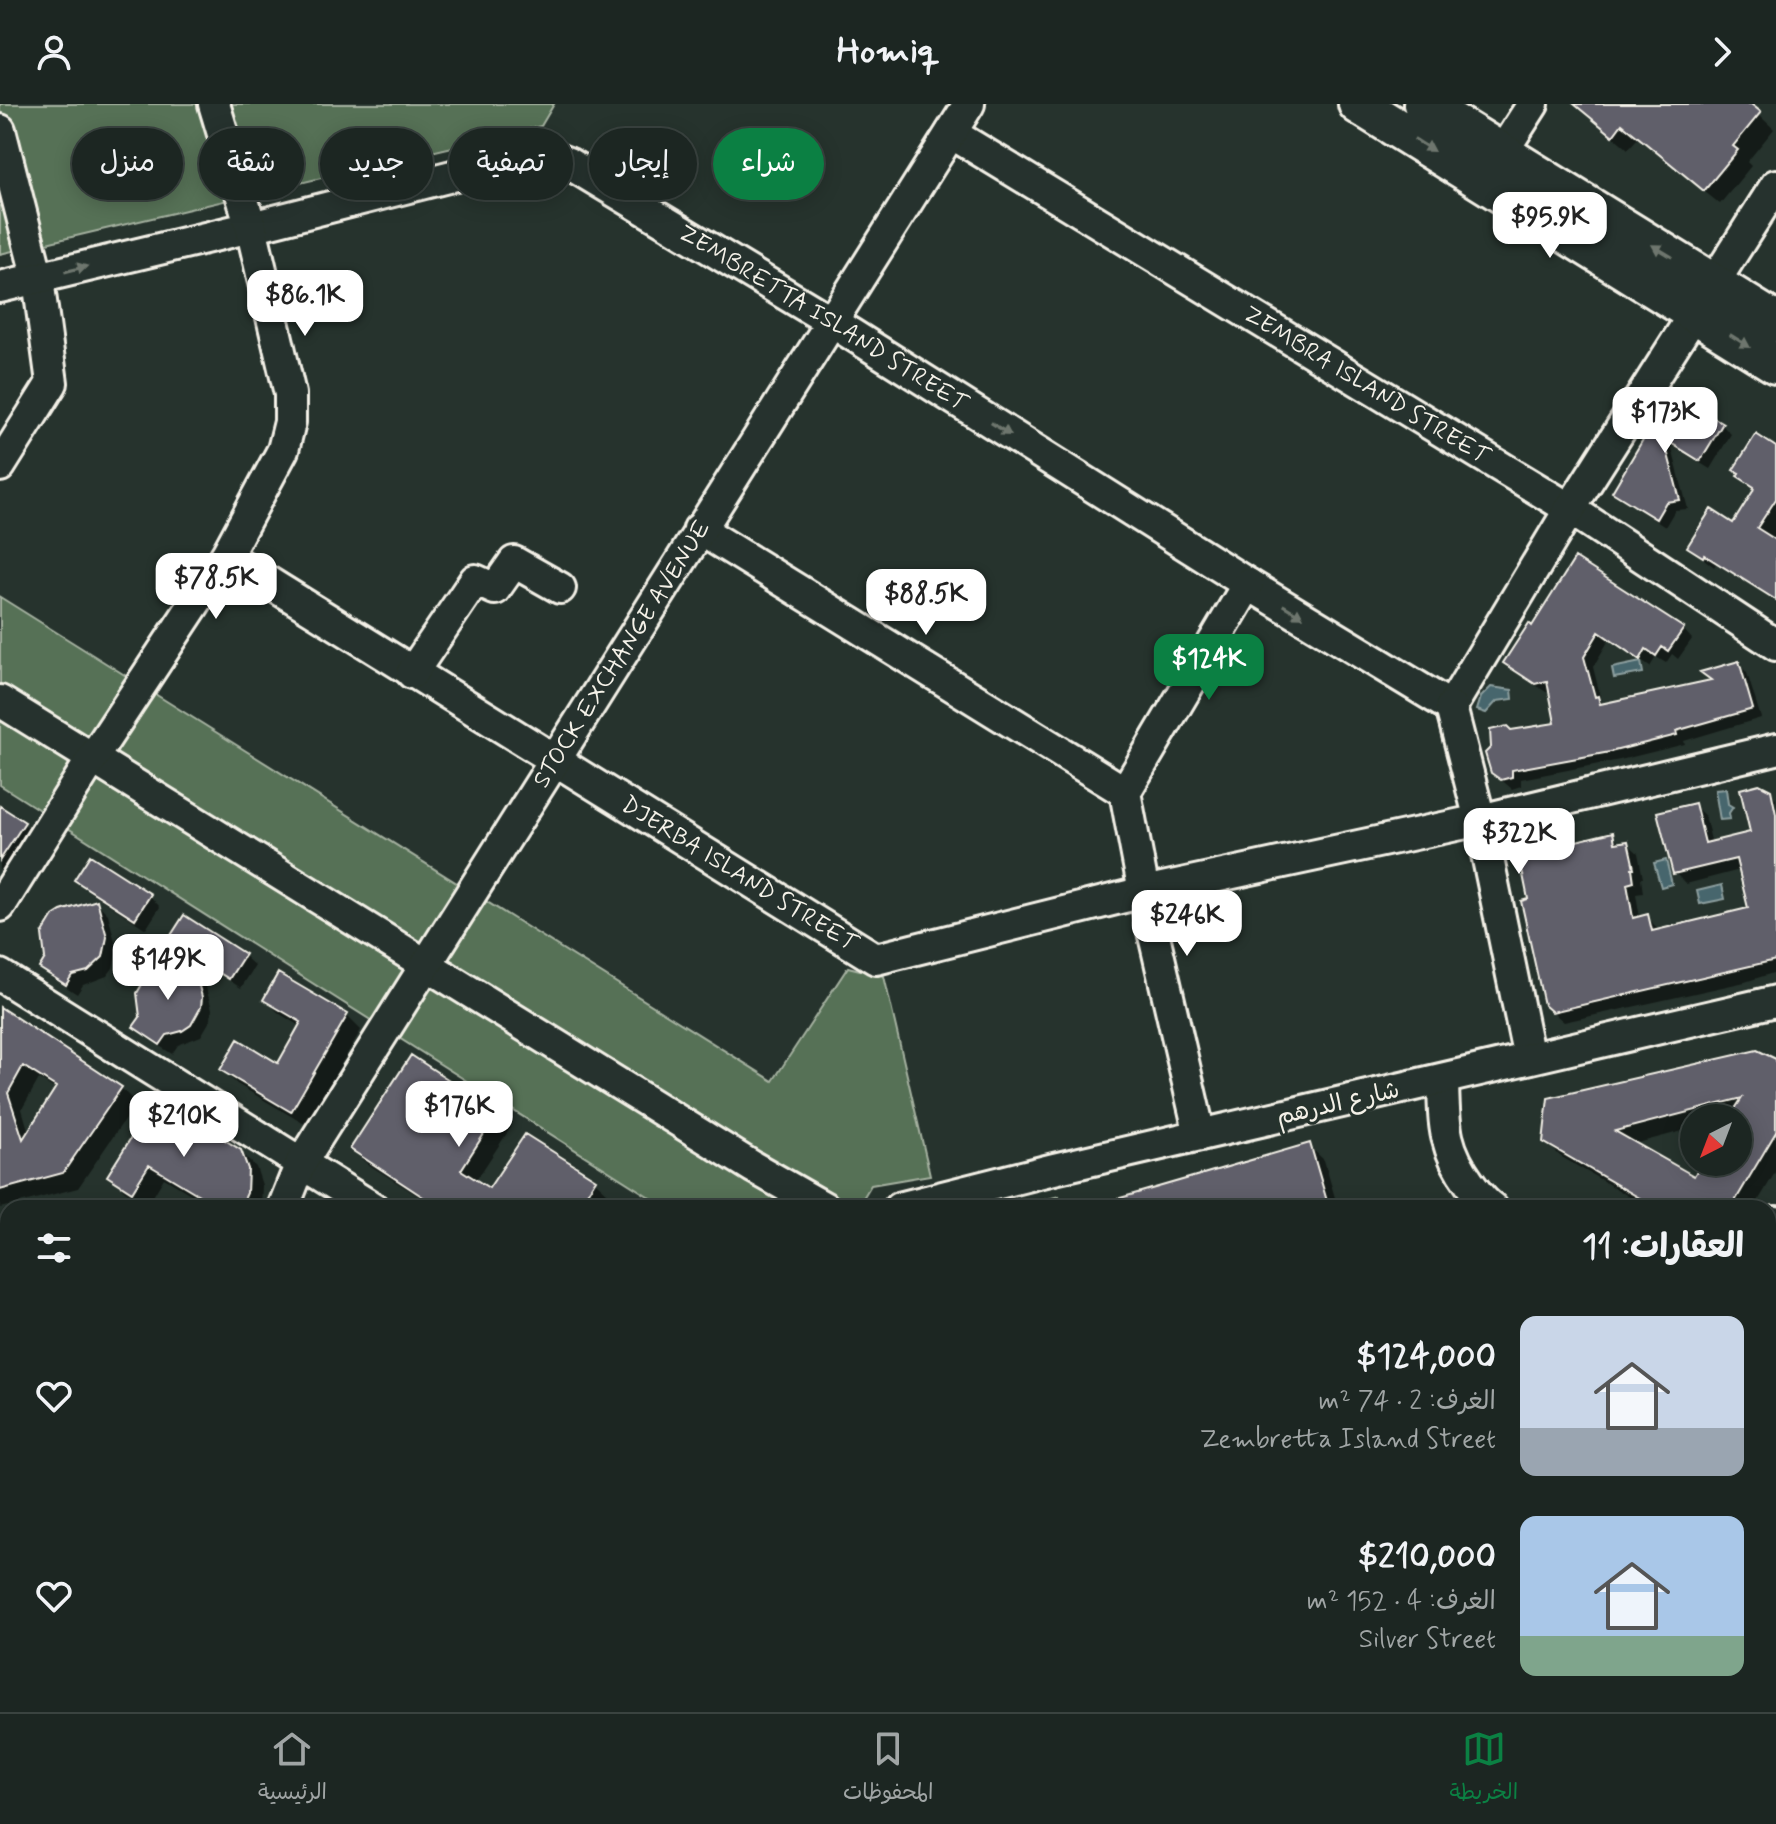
<!DOCTYPE html>
<html lang="ar">
<head>
<meta charset="utf-8">
<style>
	body { margin:0; font-family:Mynerve,"Playpen Sans Arabic",sans-serif; background:#252e2a; color:#f1f3f6; direction:rtl; height:100vh; display:flex; flex-direction:column; font-size:30px; white-space:nowrap }
	* { box-sizing:border-box; margin:0 }
	p { font-size:26px; color:#a0a5a5 }
	.icon { flex:none; width:44px; height:44px; fill:none; stroke:currentColor; stroke-width:2; stroke-linecap:round; stroke-linejoin:round }
	.map { position:relative; flex:1; overflow:hidden; direction:ltr }
	.drawer { position:absolute; left:0px; top:1096px; width:1776px; height:512px; display:flex; flex-direction:column; background:#1c2622; border-radius:24px 24px 0 0; box-shadow:0 4px 20px #0003,0 0 0 2px #3a4340; direction:rtl }
	.drawer>* { flex:none }
	.hud { position:absolute; left:24px; top:24px; width:800px; height:72px; direction:rtl; display:flex; gap:16px }
	.needle { width:52px; rotate:222deg }
	.controls { position:absolute; left:1680px; top:1000px; display:grid; gap:16px }
	.controls a { display:grid; place-items:center; width:72px; height:72px; border-radius:50%; background:#1c2622; box-shadow:0 4px 20px #0003,0 0 0 2px #3a4340; font-size:40px }
	.price { position:absolute; translate:-50% -68px; padding:0 18px; border-radius:16px; background:#fff; color:#222; font-size:26px; line-height:52px; filter:drop-shadow(0 2px 4px #0008) }
	.price::after { content:''; position:absolute; left:50%; top:48px; width:24px; height:18px; margin-left:-12px; background:inherit; clip-path:polygon(0 0,100% 0,50% 100%) }
	.price.selected { background:#0b8043; color:#fff }
	ul { padding:0; list-style:none }
	li { display:flex; align-items:center; gap:24px; height:200px; padding:0 32px }
	li span { display:grid; place-items:center; flex:none; width:224px; height:160px; border-radius:16px; color:#555 }
	li>.icon { margin-inline-start:auto }
	span .icon { width:96px; height:96px; fill:#fffc; stroke-width:1 }
	li b { font-size:34px }
	h2 { display:flex; justify-content:space-between; align-items:center; height:96px; padding:0 32px; font-size:34px }
	.pill { padding:0 28px; border-radius:36px; background:#1c2622; box-shadow:0 4px 20px #0003,0 0 0 2px #3a4340; font-size:28px; line-height:72px }
	.pill.selected { background:#0b8043; color:#fff }
	header { display:flex; justify-content:space-between; align-items:center; height:104px; padding:0 32px; background:#1c2622; font-size:36px; font-weight:700 }
	.menu { display:flex; justify-content:space-around; align-items:center; height:112px; border-top:2px solid #3a4340; background:#1c2622; font-size:22px; color:#a0a5a5 }
	.menu a { display:grid; justify-items:center; gap:4px }
	.menu .selected { color:#0b8043 }
	.map>svg:first-child { display:block }
	.green { fill:#567157; stroke:#a5b1a0; stroke-width:2 }
	.water { fill:#47666d; stroke:#8c9e9e; stroke-width:2 }
	.shadow { fill:#0007; fill-rule:evenodd }
	.building { fill:#605e6a; stroke:#f4f1e8; stroke-width:2; fill-rule:evenodd }
	.lines { fill:none; stroke-linecap:round; stroke-linejoin:round }
	.minor-casing { stroke:#f4f1e8; stroke-width:36 }
	.major-casing { stroke:#f4f1e8; stroke-width:44 }
	.minor { stroke:#26332d; stroke-width:30 }
	.major { stroke:#26332d; stroke-width:38 }
	.oneway { fill:#6e766e }
	.labels { text-anchor:middle; dominant-baseline:central; stroke-width:6; stroke-linejoin:round; paint-order:stroke }
	.street-label { font-size:24px; fill:#f4f1e8; stroke:#26332d }
</style>
</head>
<body>
<header><svg class="icon" aria-label="forward" viewBox="0 0 24 24"><path d="M9 5l7 7-7 7"/></svg>Homiq<svg class="icon" aria-label="person" viewBox="0 0 24 24"><circle cx="12" cy="8" r="4"/><path d="M4 21q1-7 8-7t8 7"/></svg></header>
<div class="map">
<svg width="1776" height="1608" viewBox="0 0 1776 1608">
	<rect width="100%" height="100%" fill="#26332d"/>
	<filter id="ink" filterUnits="userSpaceOnUse"><feTurbulence type="fractalNoise" baseFrequency=".0125" numOctaves="2"/><feDisplacementMap in="SourceGraphic" scale="16" xChannelSelector="R" yChannelSelector="G"/><feConvolveMatrix kernelMatrix="1 2 1 2 8 2 1 2 1" color-interpolation-filters="sRGB"/></filter>
	<g filter="url(#ink)">
		<path class="green" d="M 0,0 L 554,0 L 541,22 L 0,150 Z
			M 0,493 L 773,977 L 848,863 L 884,872 L 930,1071 L 871,1081 L 857,1104 L 667,1104 L 0,681 Z
			M 1059,1092 L 1061,1104 L 1014,1104 Z
			M 1776,1433 L 1776,1527 L 1768,1540 L 1768,1446 Z
			M 1768,1553 L 1776,1558 L 1776,1608 L 1562,1608 L 1567,1600 L 1768,1600 Z"/>
		<path class="water" d="M 1641,558 L 1643,569 L 1614,574 L 1612,564 Z
			M 1491,583 L 1512,586 L 1513,595 L 1497,597 L 1486,609 L 1477,606 L 1481,593 Z
			M 1726,685 L 1728,700 L 1733,703 L 1729,709 L 1730,715 L 1720,716 L 1715,686 Z
			M 1546,726 L 1550,740 L 1521,746 L 1518,731 Z
			M 1666,756 L 1672,780 L 1661,783 L 1654,759 Z
			M 1722,781 L 1725,795 L 1700,800 L 1697,787 Z"/>
		<path class="shadow" d="M 1576,0 L 1747,0 L 1774,25 L 1747,58 L 1751,62 L 1720,100 L 1638,34 L 1628,45 Z
			M 1672,291 L 1722,321 L 1731,330 L 1710,365 L 1671,341 L 1688,405 L 1675,406 L 1665,423 L 1624,396 L 1615,387 Z
			M 1776,345 L 1776,496 L 1716,460 L 1714,463 L 1689,443 L 1734,422 L 1755,386 L 1739,372 Z
			M 1533,524 L 1683,525 L 1692,535 L 1678,555 L 1672,550 L 1666,559 L 1656,553 L 1650,563 L 1609,536 L 1593,563 L 1602,599 L 1604,601 L 1712,578 L 1703,569 L 1738,559 L 1747,569 L 1761,614 L 1684,637 L 1685,640 L 1620,656 L 1521,675 L 1521,682 L 1512,685 L 1492,668 L 1511,628 L 1558,621 L 1551,587 L 1546,588 L 1515,568 L 1506,558 Z
			M 1769,688 L 1776,694 L 1776,868 L 1745,878 L 1564,918 L 1557,912 L 1546,900 L 1612,731 L 1621,740 L 1627,739 L 1638,749 L 1643,774 L 1641,774 L 1643,789 L 1636,790 L 1640,814 L 1648,813 L 1659,827 L 1750,806 L 1740,766 L 1686,780 L 1675,769 L 1694,702 L 1705,712 L 1712,740 L 1752,730 Z
			M 0,704 L 24,720 L 39,734 L 0,792 Z
			M 76,776 L 150,792 L 160,803 L 146,825 L 87,786 Z
			M 97,799 L 108,810 L 117,846 L 113,864 L 107,872 L 83,881 L 77,890 L 52,874 L 42,864 Z
			M 171,835 L 244,852 L 255,862 L 241,884 L 182,846 Z
			M 191,859 L 202,870 L 212,905 L 211,915 L 201,932 L 178,941 L 172,950 L 147,934 L 136,923 L 142,914 L 138,900 L 142,881 Z
			M 265,896 L 347,912 L 361,926 L 306,1021 L 237,980 L 222,966 L 278,962 L 301,923 L 280,910 Z
			M 0,907 L 121,984 L 136,999 L 78,1084 L 0,1104 ZM 39,975 L 56,986 L 29,1029 L 22,1005 Z
			M 1776,957 L 1776,1067 L 1754,1104 L 1649,1104 L 1560,1052 L 1545,1037 ZM 1694,1014 L 1738,1014 L 1738,1058 L 1705,1058 L 1694,1075 L 1634,1040 L 1694,1024 Z
			M 157,996 L 240,1047 L 256,1063 L 262,1081 L 261,1104 L 193,1104 L 199,1095 L 164,1074 L 148,1101 L 125,1087 L 110,1072 Z
			M 497,1009 L 511,1023 L 475,1078 L 490,1087 L 595,1077 L 609,1090 L 600,1104 L 437,1104 L 366,1059 L 352,1045 Z
			M 1309,1042 L 1324,1056 L 1338,1104 L 1093,1104 Z
			M 8,1131 L 8,1186 L 0,1144 L 0,1132 Z
			M 1776,1144 L 1776,1189 L 1768,1184 L 1768,1145 Z
			M 1768,1305 L 1776,1310 L 1776,1457 L 1768,1470 Z
			M 114,1600 L 186,1600 L 188,1608 L 116,1608 Z
			M 229,1600 L 263,1600 L 235,1607 Z
			M 546,1600 L 594,1600 L 603,1608 L 539,1608 Z
			M 623,1600 L 722,1600 L 715,1608 L 616,1608 Z
			M 861,1600 L 918,1600 L 924,1608 L 862,1608 Z
			M 1318,1600 L 1384,1600 L 1379,1608 L 1313,1608 Z
			M 1459,1600 L 1555,1600 L 1556,1601 L 1552,1608 L 1472,1608 Z"/>
		<path class="building" d="M 1574,0 L 1751,0 L 1761,8 L 1733,42 L 1738,46 L 1704,87 L 1622,20 L 1613,32 Z
			M 1671,288 L 1723,319 L 1700,357 L 1664,335 L 1680,396 L 1666,398 L 1656,415 L 1612,388 Z
			M 1756,330 L 1776,343 L 1776,395 L 1757,424 L 1776,436 L 1776,496 L 1704,451 L 1703,453 L 1687,443 L 1711,405 L 1733,419 L 1753,387 L 1754,383 L 1737,372 L 1739,369 L 1733,366 Z
			M 1575,454 L 1684,524 L 1668,547 L 1662,543 L 1656,552 L 1646,545 L 1640,556 L 1599,528 L 1584,553 L 1595,593 L 1598,592 L 1600,600 L 1711,576 L 1700,568 L 1739,557 L 1753,605 L 1676,627 L 1677,631 L 1610,648 L 1512,666 L 1512,673 L 1501,676 L 1491,669 L 1485,649 L 1491,643 L 1490,626 L 1507,622 L 1511,626 L 1555,619 L 1547,577 L 1535,580 L 1503,559 L 1529,519 L 1532,522 Z
			M 1759,680 L 1771,686 L 1776,710 L 1776,856 L 1552,908 L 1544,901 L 1521,797 L 1528,795 L 1519,751 L 1613,728 L 1615,739 L 1628,737 L 1634,764 L 1632,764 L 1634,778 L 1627,780 L 1633,814 L 1648,810 L 1652,827 L 1748,804 L 1736,755 L 1673,770 L 1657,708 L 1695,699 L 1705,739 L 1750,728 L 1740,685 Z
			M 0,702 L 25,718 L 0,756 Z
			M 90,751 L 151,790 L 135,815 L 74,776 Z
			M 97,796 L 107,833 L 103,853 L 88,867 L 72,871 L 66,881 L 39,864 L 45,854 L 42,830 L 53,812 L 61,807 Z
			M 184,811 L 245,850 L 229,875 L 168,836 Z
			M 192,857 L 202,893 L 201,903 L 191,921 L 182,927 L 167,931 L 160,941 L 133,923 L 140,913 L 137,889 L 147,872 L 155,866 Z
			M 278,869 L 348,910 L 291,1008 L 220,966 L 238,935 L 278,959 L 301,918 L 263,896 Z
			M 0,903 L 122,983 L 63,1069 L 0,1086 ZM 23,962 L 56,983 L 23,1035 L 8,989 Z
			M 1757,946 L 1776,955 L 1776,1028 L 1731,1104 L 1657,1104 L 1543,1038 L 1548,994 ZM 1742,994 L 1729,1014 L 1738,1014 L 1738,1058 L 1702,1058 L 1694,1072 L 1615,1027 Z
			M 411,951 L 498,1008 L 461,1066 L 489,1084 L 525,1030 L 596,1075 L 578,1104 L 440,1104 L 350,1045 Z
			M 156,994 L 241,1046 L 248,1065 L 247,1089 L 240,1104 L 191,1104 L 199,1091 L 149,1061 L 132,1088 L 107,1072 Z
			M 1310,1039 L 1329,1104 L 1104,1104 L 1103,1099 Z"/>
		<g class="lines">
			<g class="minor-casing">
				<g id="minor">
					<path d="M 0,26 L 38,175 L 52,279 L 0,362"/>
					<path id="s1" d="M 951,29 L 1570,405 L 1776,541"/>
					<path d="M 1501,50 L 1533,0"/>
					<path id="s2" d="M 0,183 L 251,123 L 527,53 L 547,51 L 568,59 L 832,218 L 1248,480 L 1451,603"/>
					<path d="M 699,425 L 1125,688"/>
					<path id="s3" d="M 226,452 L 876,855 L 1144,788 L 1480,716 L 1776,645"/>
					<path d="M 412,569 L 475,476 L 495,485 L 514,458 L 560,484"/>
					<path d="M 0,597 L 753,1063 L 825,1104"/>
					<path d="M 1451,603 L 1570,405 L 1776,81"/>
					<path d="M 1451,603 L 1480,716 L 1529,954"/>
					<path d="M 0,802 L 92,655 L 226,452 L 283,346 L 290,318 L 290,290 L 251,123 L 214,0"/>
					<path d="M 0,871 L 373,1104"/>
					<path d="M 1443,976 C 1444,1021 1443,1043 1470,1080 C 1477,1089 1483,1098 1492,1104"/>
					<path d="M 1200,1031 L 1144,788 L 1125,688 L 1248,480"/>
					<path id="s4" d="M 283,1104 L 301,1059 L 969,0"/>
					<path d="M 899,1104 L 1054,1065 L 1776,897"/>
					<path d="M 1768,1126 L 1776,1118"/>
					<path d="M 1768,1263 L 1776,1267"/>
					<path d="M 0,1307 L 8,1340"/>
					<path d="M 0,1574 L 6,1601 L 0,1605"/>
					<path d="M 70,1600 L 72,1608"/>
					<path d="M 328,1600 L 330,1608"/>
					<path d="M 1104,1600 L 1119,1608"/>
					<path d="M 270,1608 L 306,1600"/>
					<path d="M 988,1608 L 990,1600"/>
					<path d="M 1279,1608 L 1283,1600"/>
				</g>
			</g>
			<g class="major-casing">
				<path id="major" d="M 1358,0 L 1776,260
					M 1423,0 L 1776,218"/>
			</g>
			<use href="#minor" class="minor"/>
			<use href="#major" class="major"/>
		</g>
		<defs><path id="oneway-solid" d="M-6-.8H1V-3.2L6.5 0L1 3.2V.8H-6Z" transform="scale(2)"/></defs>
		<g class="oneway">
			<use href="#oneway-solid" transform="translate(1424 41) rotate(32)"/>
			<use href="#oneway-solid" transform="translate(1662 147) rotate(-149)"/>
			<use href="#oneway-solid" transform="translate(76 165) rotate(-14)"/>
			<use href="#oneway-solid" transform="translate(1740 237) rotate(32)"/>
			<use href="#oneway-solid" transform="translate(1001 325) rotate(32)"/>
			<use href="#oneway-solid" transform="translate(1293 507) rotate(31)"/>
		</g>
	</g>
	<g class="labels">
		<g class="street-label">
			<text stroke="none"><textPath href="#s2" startOffset="884">ZEMBRETTA ISLAND STREET</textPath></text>
			<text stroke="none"><textPath href="#s1" startOffset="486">ZEMBRA ISLAND STREET</textPath></text>
			<text stroke="none"><textPath href="#s4" startOffset="650">STOCK EXCHANGE AVENUE</textPath></text>
			<text stroke="none"><textPath href="#s3" startOffset="604">DJERBA ISLAND STREET</textPath></text>
			<text transform="translate(1338 1000) rotate(-13)">شارع الدرهم</text>
		</g>
	</g>
</svg>
<div class="controls">
<a><svg class="needle" viewBox="-14 -14 28 28"><path d="M0-13l5 13h-10z" fill="#e53935"/><path d="M0 13l5-13h-10z" fill="#a0a5a5"/></svg></a>
</div>
<b class="price" style="left:1550px;top:156px">$95.9K</b>
<b class="price" style="left:305px;top:234px">$86.1K</b>
<b class="price" style="left:1665px;top:351px">$173K</b>
<b class="price" style="left:216px;top:517px">$78.5K</b>
<b class="price" style="left:926px;top:533px">$88.5K</b>
<b class="price selected" style="left:1209px;top:598px">$124K</b>
<b class="price" style="left:1519px;top:772px">$322K</b>
<b class="price" style="left:1187px;top:854px">$246K</b>
<b class="price" style="left:168px;top:898px">$149K</b>
<b class="price" style="left:459px;top:1045px">$176K</b>
<b class="price" style="left:184px;top:1055px">$210K</b>
<div class="hud">
<a class="pill selected">شراء</a>
<a class="pill">إيجار</a>
<a class="pill">تصفية</a>
<a class="pill">جديد</a>
<a class="pill">شقة</a>
<a class="pill">منزل</a>
</div>
<section class="drawer">
<h2>العقارات: 11<svg class="icon" aria-label="filters" viewBox="0 0 24 24"><path d="M4 7h16M4 17h16"/><circle cx="9" cy="7" r="2"/><circle cx="15" cy="17" r="2"/></svg></h2>
<ul>
<li><span style="background:linear-gradient(#c9d6e8 70%,#9aa5b1 0)"><svg class="icon" aria-label="home" viewBox="0 0 24 24"><path d="M3 11l9-7 9 7M6 9v11h12V9"/></svg></span><div><b>$124,000</b><p>الغرف: 2 · 74 m²</p><p>Zembretta Island Street</p></div><svg class="icon" aria-label="heart" viewBox="0 0 24 24"><path d="M12 20l-8-8c-3-5 5-10 8-4 3-6 11-1 8 4z"/></svg></li>
<li><span style="background:linear-gradient(#a9c7e8 75%,#7fa58c 0)"><svg class="icon" aria-label="home" viewBox="0 0 24 24"><path d="M3 11l9-7 9 7M6 9v11h12V9"/></svg></span><div><b>$210,000</b><p>الغرف: 4 · 152 m²</p><p>Silver Street</p></div><svg class="icon" aria-label="heart" viewBox="0 0 24 24"><path d="M12 20l-8-8c-3-5 5-10 8-4 3-6 11-1 8 4z"/></svg></li>
</ul>
</section>
</div>
<nav class="menu">
<a class="selected"><svg class="icon" aria-label="map" viewBox="0 0 24 24"><path d="M3 6l6-2 6 2 6-2v14l-6 2-6-2-6 2zM9 4v14M15 6v14"/></svg>الخريطة</a>
<a><svg class="icon" aria-label="saved" viewBox="0 0 24 24"><path d="M7 4h10v16l-5-4-5 4z"/></svg>المحفوظات</a>
<a><svg class="icon" aria-label="home" viewBox="0 0 24 24"><path d="M3 11l9-7 9 7M6 9v11h12V9"/></svg>الرئيسية</a>
</nav>
</body>
</html>
